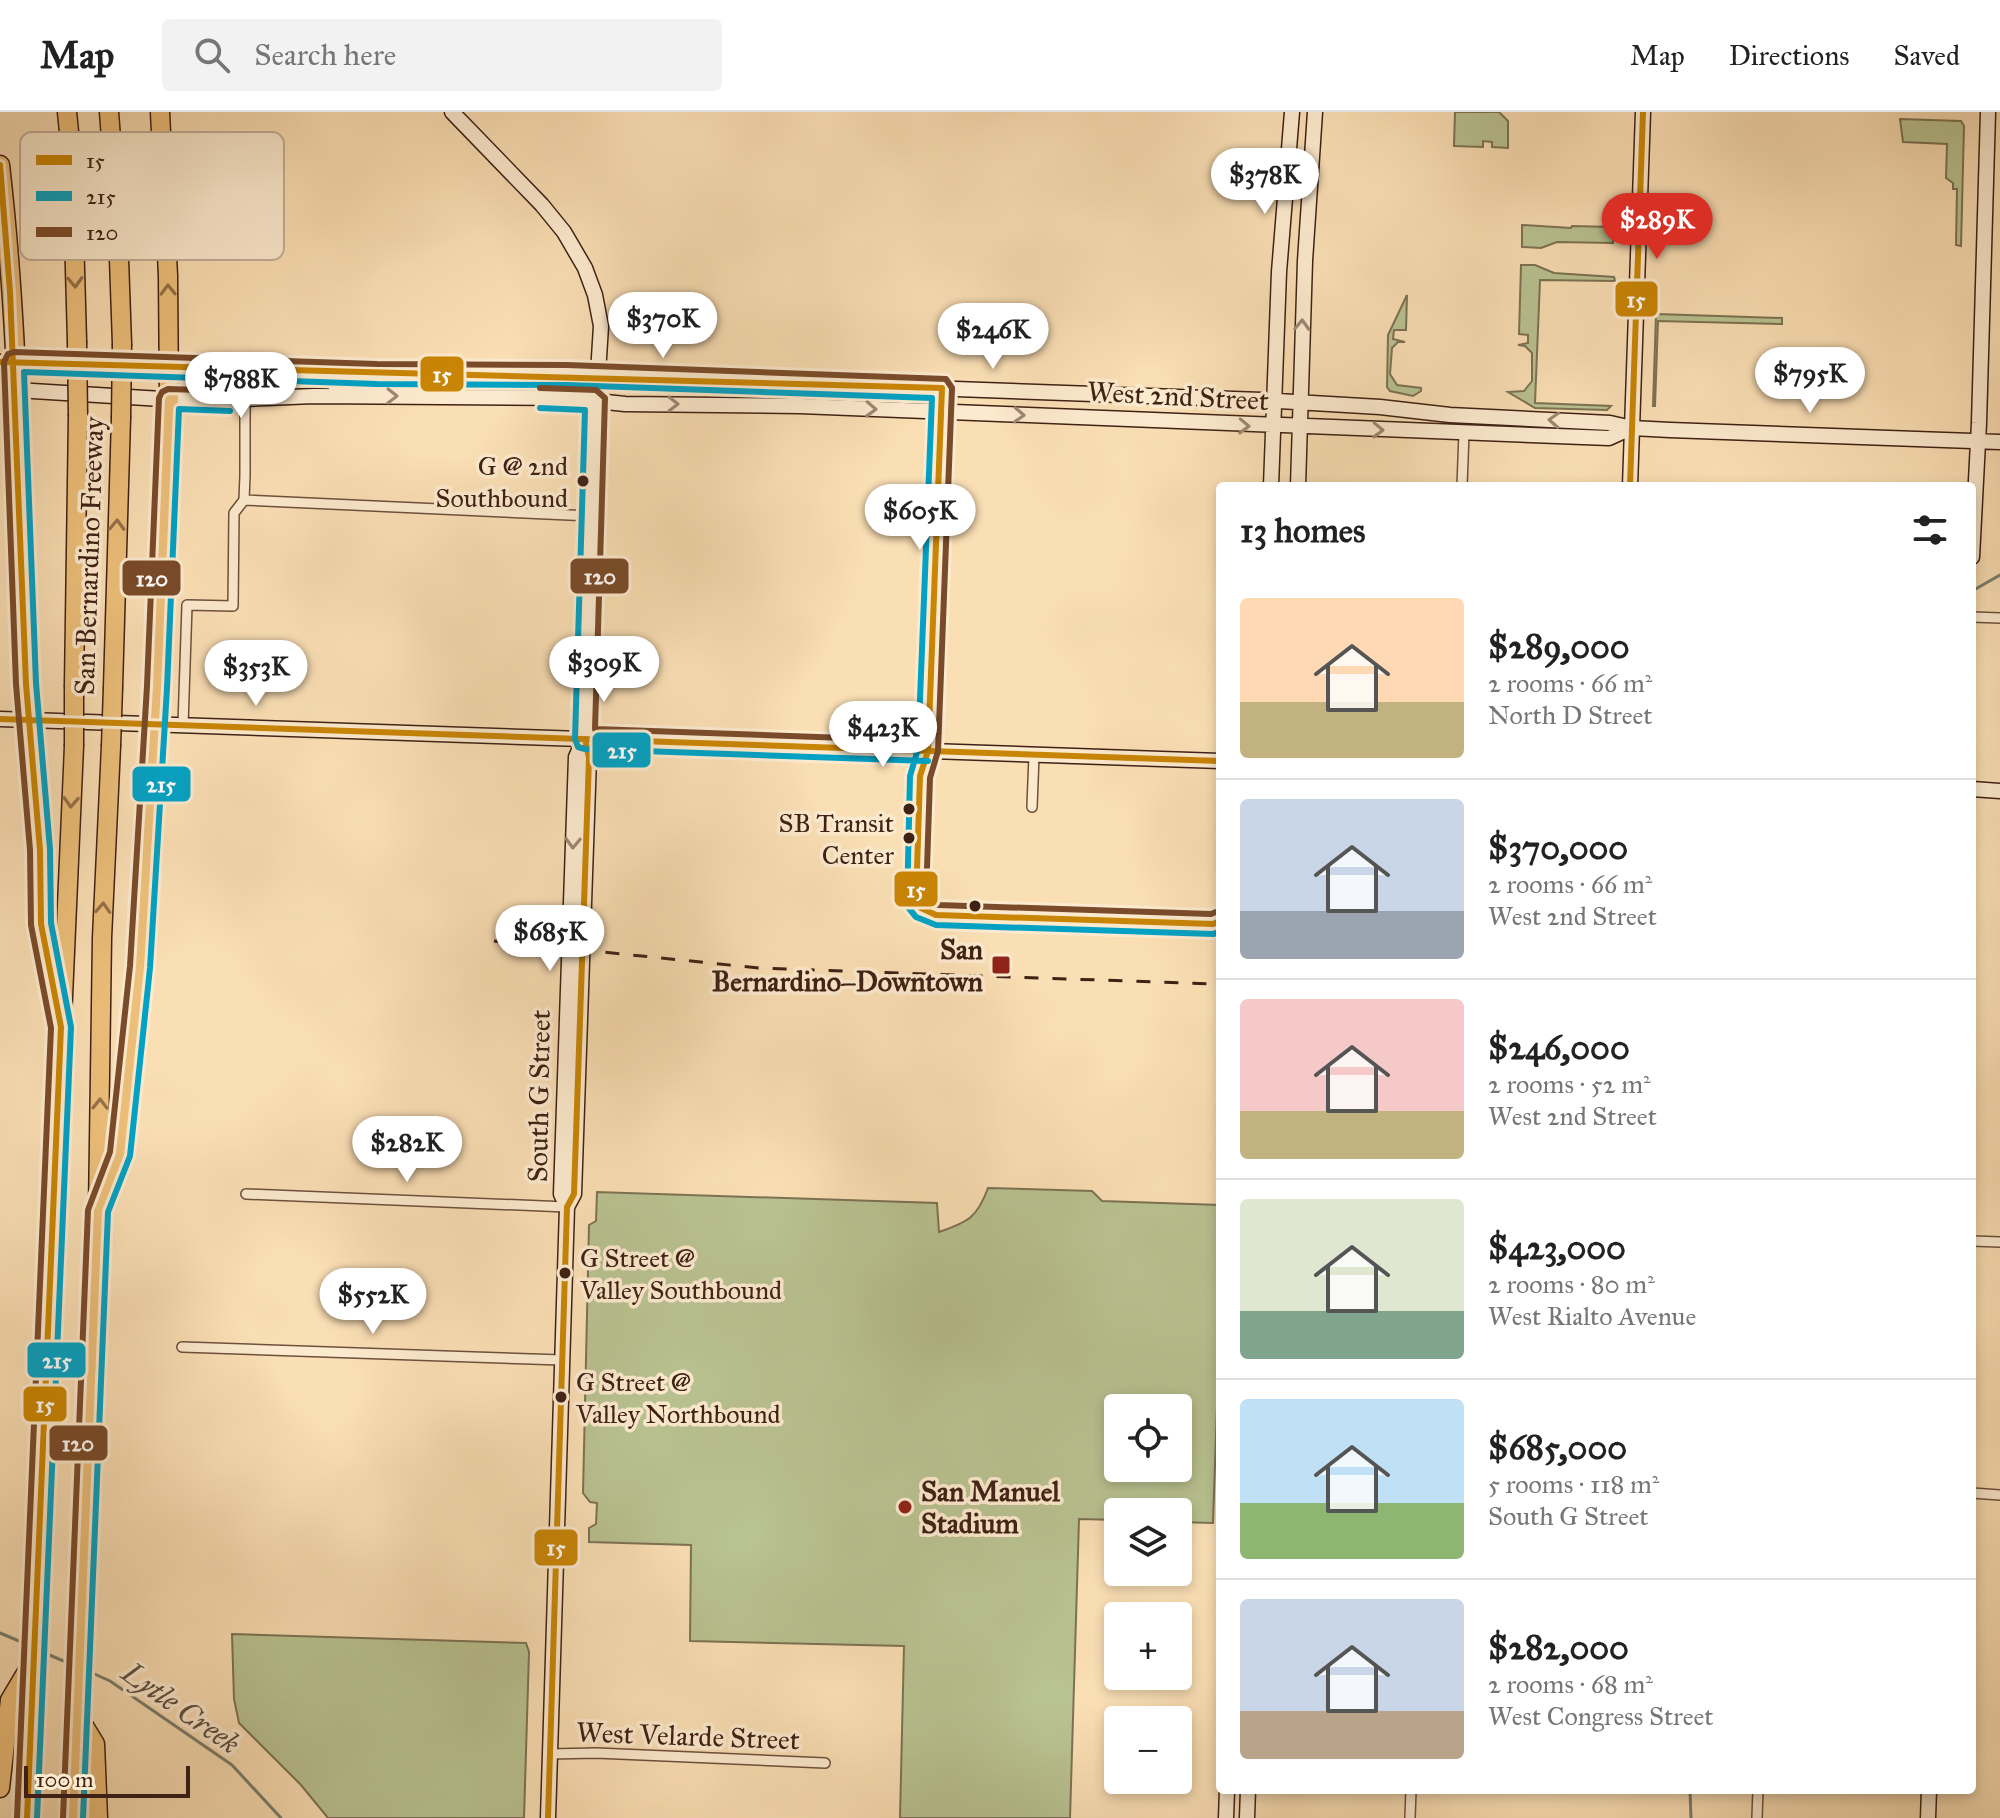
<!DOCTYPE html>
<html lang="en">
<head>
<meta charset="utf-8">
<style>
	body { margin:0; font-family:"IM FELL Great Primer",serif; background:#f2f2f2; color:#222; height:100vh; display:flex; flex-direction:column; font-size:30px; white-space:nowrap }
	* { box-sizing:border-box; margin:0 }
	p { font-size:26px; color:#767676 }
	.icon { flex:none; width:44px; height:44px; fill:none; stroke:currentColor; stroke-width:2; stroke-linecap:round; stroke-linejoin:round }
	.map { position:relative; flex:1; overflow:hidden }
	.drawer { position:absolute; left:1216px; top:370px; width:760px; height:1312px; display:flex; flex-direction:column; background:#fff; border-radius:8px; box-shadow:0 4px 12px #0003 }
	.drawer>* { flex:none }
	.buttons { position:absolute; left:1104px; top:1282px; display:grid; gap:16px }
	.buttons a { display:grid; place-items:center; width:88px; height:88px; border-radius:8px; background:#fff; box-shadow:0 4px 12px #0003; font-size:40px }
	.scale { position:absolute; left:24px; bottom:20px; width:166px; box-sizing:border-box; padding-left:8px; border:4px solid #3f2115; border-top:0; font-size:22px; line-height:28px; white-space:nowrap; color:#3f2115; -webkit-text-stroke:6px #fceace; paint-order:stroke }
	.price { position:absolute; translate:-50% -68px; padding:0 18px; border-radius:28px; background:#fff; color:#222; font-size:26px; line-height:52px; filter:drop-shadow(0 2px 4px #0008) }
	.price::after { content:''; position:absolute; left:50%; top:48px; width:24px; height:18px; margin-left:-12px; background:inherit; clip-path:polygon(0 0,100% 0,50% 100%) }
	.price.active { background:#d93025; color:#fff }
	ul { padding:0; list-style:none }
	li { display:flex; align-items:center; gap:24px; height:200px; padding:0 24px }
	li+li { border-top:2px solid #e0e0e0 }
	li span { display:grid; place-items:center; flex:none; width:224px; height:160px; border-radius:8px; color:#555 }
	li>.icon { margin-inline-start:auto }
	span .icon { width:96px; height:96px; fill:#fffc; stroke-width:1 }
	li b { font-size:34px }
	h2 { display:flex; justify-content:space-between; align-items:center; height:96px; padding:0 24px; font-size:34px }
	header { display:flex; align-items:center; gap:48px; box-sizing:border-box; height:112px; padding:0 40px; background:#fff; border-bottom:2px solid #e0e0e0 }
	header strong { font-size:38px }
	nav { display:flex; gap:44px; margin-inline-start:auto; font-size:28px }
	.search { width:560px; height:72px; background:#f2f2f2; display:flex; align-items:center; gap:20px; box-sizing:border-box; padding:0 28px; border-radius:8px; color:#767676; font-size:30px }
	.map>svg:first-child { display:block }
	.green { fill:#b9c291; stroke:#7c7253; stroke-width:2; fill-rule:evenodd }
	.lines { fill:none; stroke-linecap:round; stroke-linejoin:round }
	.stream { stroke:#797e6e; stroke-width:3 }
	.street-casing { stroke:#6e503d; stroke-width:12 }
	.secondary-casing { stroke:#3f2115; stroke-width:17 }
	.highway-casing { stroke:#3f2115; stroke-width:21 }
	.street { stroke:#fceace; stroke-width:9 }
	.secondary { stroke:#fceace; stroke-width:14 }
	.highway { stroke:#edbf7a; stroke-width:18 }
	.rail { stroke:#3f2115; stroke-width:3; stroke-dasharray:14 14; stroke-linecap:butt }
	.highway-bridge-casing { stroke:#3f2115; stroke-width:21; stroke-linecap:butt }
	.highway-bridge { stroke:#edbf7a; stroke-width:18 }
	.bus-1-casing { stroke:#fceace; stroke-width:12 }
	.bus-2-casing { stroke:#fceace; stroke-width:12 }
	.bus-3-casing { stroke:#fceace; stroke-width:12 }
	.bus-1 { stroke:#c98505; stroke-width:6 }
	.bus-2 { stroke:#03a2c5; stroke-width:6 }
	.bus-3 { stroke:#7a4b2a; stroke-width:6 }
	.oneway { stroke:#967048 }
	.oneway2 { stroke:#9e8672 }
	.bus-dot { fill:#3f2115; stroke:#fceace; stroke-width:3 }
	.poi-dot { fill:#8f2418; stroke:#fceace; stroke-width:3 }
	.labels { text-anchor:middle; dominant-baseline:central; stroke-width:7; stroke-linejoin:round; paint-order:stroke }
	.bus-label { font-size:26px; fill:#3f2115; stroke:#fceace; text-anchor:end }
	.street-label { font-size:28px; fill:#3f2115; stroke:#fceace }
	.poi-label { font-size:28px; font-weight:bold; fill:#3f2115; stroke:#fceace; text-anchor:end }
	.water-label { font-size:30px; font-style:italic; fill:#5c5042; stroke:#fceace }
	.key { fill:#fceace; stroke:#c3ae96; stroke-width:2 }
	.key-label { font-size:22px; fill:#3f2115 }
	.line-badge { stroke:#fceace; stroke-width:3 }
	.badge-label { font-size:22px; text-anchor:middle; font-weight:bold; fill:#fff }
</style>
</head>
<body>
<header>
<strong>Map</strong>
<div class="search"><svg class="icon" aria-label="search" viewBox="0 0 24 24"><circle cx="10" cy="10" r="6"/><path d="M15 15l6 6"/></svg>Search here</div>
<nav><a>Map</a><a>Directions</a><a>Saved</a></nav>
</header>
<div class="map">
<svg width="2000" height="1706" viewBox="0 0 2000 1706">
	<rect width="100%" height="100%" fill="#fadeb4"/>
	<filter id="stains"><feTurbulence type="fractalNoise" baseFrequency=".0025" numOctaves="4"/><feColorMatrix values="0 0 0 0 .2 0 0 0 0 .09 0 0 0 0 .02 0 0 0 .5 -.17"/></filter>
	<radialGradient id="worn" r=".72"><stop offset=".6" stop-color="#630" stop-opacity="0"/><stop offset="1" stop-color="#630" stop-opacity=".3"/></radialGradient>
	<path class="green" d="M 1455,0 L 1499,0 L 1508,9 L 1508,36 L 1492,35 L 1492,30 L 1483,29 L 1483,35 L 1454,34 Z
		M 1900,7 L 1961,9 L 1964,14 L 1961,134 L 1956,133 L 1957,77 L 1953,77 L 1953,71 L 1946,66 L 1947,32 L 1903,30 Z
		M 1522,113 L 1571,116 L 1572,114 L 1613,115 L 1613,131 L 1557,130 L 1541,136 L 1522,135 Z
		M 1521,153 L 1535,153 L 1554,161 L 1614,165 L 1615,169 L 1540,168 L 1535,291 L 1611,294 L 1607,298 L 1535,296 L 1508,280 L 1524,279 L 1532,269 L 1532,241 L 1525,234 L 1518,233 L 1528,231 L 1528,223 L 1519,222 Z
		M 1407,183 L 1406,218 L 1394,218 L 1393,227 L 1405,230 L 1398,230 L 1392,236 L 1390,262 L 1397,273 L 1421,276 L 1421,279 L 1413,284 L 1390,279 L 1387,275 L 1388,223 Z
		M 1656,202 L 1782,206 L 1782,212 L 1658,209 L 1655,294 L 1653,294 Z
		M 988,1076 L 1092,1079 L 1102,1089 L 1220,1093 L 1220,1208 L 1213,1411 L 1178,1410 L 1178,1400 L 1118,1400 L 1118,1408 L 1079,1407 L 1070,1706 L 900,1706 L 904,1534 L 690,1529 L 691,1433 L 589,1430 L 589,1416 L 596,1412 L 597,1391 L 590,1390 L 583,1381 L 589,1113 L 596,1109 L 597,1080 L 937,1091 L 939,1120 C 968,1110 977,1106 988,1076 ZM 1118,1296 L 1178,1296 L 1178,1356 L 1118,1356 Z
		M 232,1522 L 526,1531 L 529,1540 L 524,1706 L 328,1706 L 301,1673 L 239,1611 L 234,1587 Z"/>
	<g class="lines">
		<path class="stream" d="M 1972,479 L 2000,463
			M 0,1521 L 26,1532
			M 40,1539 L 73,1553
			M 88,1559 L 110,1569 L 232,1653 L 281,1706
			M 1690,1678 L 1691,1706"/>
		<g class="street-casing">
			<path id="street" d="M 1462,374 L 1464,321
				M 244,388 L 591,404
				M 1972,505 L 2000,506
				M 183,613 L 187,493 L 233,494 L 234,401 L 244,388 L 245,363 L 245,289
				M 928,639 L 942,276
				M 1032,695 L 1034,643
				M 246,1082 L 567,1095
				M 1972,1129 L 2000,1130
				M 182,1235 L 562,1248
				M 1972,1381 L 2000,1383
				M 550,1642 L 596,1641 L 825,1651
				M 1410,1706 L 1411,1678
				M 1757,1706 L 1758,1678"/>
		</g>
		<g class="secondary-casing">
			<path id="secondary" d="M 452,0 L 542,93 L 564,120 L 585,156 L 595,183 L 601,214 L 592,356 L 585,606 L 585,627 L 589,646 L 574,1082 L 567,1095 L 548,1706
				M 0,250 L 377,262 L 567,263 L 1262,288 L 1380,295 L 1450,303 L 1610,311 L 1632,316 L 1670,318 L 2000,330
				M 336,276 L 373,272 L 377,262
				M 0,277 L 194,289 L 314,284 L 568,286 L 625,292 L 800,294 L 1609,326 L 1631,316
				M 1271,374 L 1279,160 L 1292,0
				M 1298,374 L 1305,149 L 1315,0
				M 1630,374 L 1643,0
				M 1972,445 L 1979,311 L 1988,0
				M 0,607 L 1220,649
				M 1972,677 L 2000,679
				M 567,1095 L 561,1082 L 576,645 L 584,627
				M 1226,1706 L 1227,1678
				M 1247,1706 L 1248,1678
				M 1928,1706 L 1929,1678"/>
		</g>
		<g class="highway-casing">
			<path id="highway" d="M 67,0 L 72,50 L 77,229
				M 109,0 L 118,119 L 122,232
				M 0,53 C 20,225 20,399 26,572
				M 74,573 L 78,304
				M 113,575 L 121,306
				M 157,575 L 169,287 L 168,164 L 160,0
				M 31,630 L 40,738 L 41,812 L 55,885
				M 103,1084 L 120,1042 L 140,855 L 151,649
				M 76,1601 L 95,1632 L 98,1706
				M 0,1676 L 10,1588 L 32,1551
				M 27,1706 L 74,634
				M 73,1706 L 98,1098 L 102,826 L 111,634"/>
		</g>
		<use href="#street" class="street"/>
		<use href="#secondary" class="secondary"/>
		<use href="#highway" class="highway"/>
		<path class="rail" d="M 494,829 L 759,856 L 1211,872"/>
		<g class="highway-bridge-casing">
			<path id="highway-bridge" d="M 77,229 L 78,304
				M 121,306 L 122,232
				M 26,572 L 31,630
				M 74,634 L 74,573
				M 111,634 L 113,575
				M 151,649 L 157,575"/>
		</g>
		<use href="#highway-bridge" class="highway-bridge"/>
		<g class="bus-1-casing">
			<path id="bus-1" d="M 0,53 L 10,180 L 26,572 L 40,738 L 41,812 L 61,915 L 27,1706
				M 0,250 L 942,276 L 928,639 L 920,664 L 916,789 L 921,796 L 936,803 L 1213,812 L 1220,809
				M 1630,374 L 1643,0
				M 0,607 L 1220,649
				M 548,1706 L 567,1095 L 574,1082 L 589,646 L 585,627"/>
		</g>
		<g class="bus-2-casing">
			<path id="bus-2" d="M 540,296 L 585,298 L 575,627 L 578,635 L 585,637 L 928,649
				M 37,1706 L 71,915 L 51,811 L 50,737 L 36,571 L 24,260 L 377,272 L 567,273 L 932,286 L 918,637 L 910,664 L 907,794 L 916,805 L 936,813 L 1213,822 L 1220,820
				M 83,1706 L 108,1100 L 130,1044 L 150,856 L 167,576 L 179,297 L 230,299"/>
		</g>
		<g class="bus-3-casing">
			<path id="bus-3" d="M 540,276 L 596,278 L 605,286 L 595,617 L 928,629
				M 17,1706 L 51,916 L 31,813 L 30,738 L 16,572 L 4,250 L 8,242 L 14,240 L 377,252 L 567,253 L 946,267 L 952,276 L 938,639 L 930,666 L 926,786 L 938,793 L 1211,802 L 1216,800
				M 63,1706 L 88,1098 L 110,1040 L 130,854 L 147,574 L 159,286 L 162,280 L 168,277 L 230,279"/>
		</g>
		<use href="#bus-1" class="bus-1"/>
		<use href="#bus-2" class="bus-2"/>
		<use href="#bus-3" class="bus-3"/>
	</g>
	<defs><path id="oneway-chevron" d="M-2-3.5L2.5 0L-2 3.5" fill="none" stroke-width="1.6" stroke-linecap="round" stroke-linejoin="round" transform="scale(2)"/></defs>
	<g class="oneway">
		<use href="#oneway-chevron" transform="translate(75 170) rotate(88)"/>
		<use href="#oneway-chevron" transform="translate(168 178) rotate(-91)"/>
		<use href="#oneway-chevron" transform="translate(117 413) rotate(-88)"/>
		<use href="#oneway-chevron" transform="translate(71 690) rotate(93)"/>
		<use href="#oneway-chevron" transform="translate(103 796) rotate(-87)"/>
		<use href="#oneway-chevron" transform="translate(100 992) rotate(-89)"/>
	</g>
	<g class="oneway2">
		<use href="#oneway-chevron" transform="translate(1302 213) rotate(-88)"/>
		<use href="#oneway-chevron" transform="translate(392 284) rotate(1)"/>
		<use href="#oneway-chevron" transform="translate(673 292) rotate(1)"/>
		<use href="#oneway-chevron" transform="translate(871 297) rotate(2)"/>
		<use href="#oneway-chevron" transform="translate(1019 303) rotate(3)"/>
		<use href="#oneway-chevron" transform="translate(1554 308) rotate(-177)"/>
		<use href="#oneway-chevron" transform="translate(1244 314) rotate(2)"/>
		<use href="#oneway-chevron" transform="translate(1378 318) rotate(2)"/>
		<use href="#oneway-chevron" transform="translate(573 731) rotate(92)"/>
	</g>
	<g class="bus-dot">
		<circle cx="583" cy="369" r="7"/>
		<circle cx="909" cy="697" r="7"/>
		<circle cx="909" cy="726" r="7"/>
		<circle cx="975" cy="794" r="7"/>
		<circle cx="565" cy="1161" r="7"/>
		<circle cx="561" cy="1285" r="7"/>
	</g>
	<g class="poi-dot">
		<rect x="991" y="843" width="20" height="20" rx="4"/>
		<circle cx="905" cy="1395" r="8"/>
	</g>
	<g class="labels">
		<g class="bus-label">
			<text x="568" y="354">G @ 2nd<tspan x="568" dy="32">Southbound</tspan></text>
			<text x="894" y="711">SB Transit<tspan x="894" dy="32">Center</tspan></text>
			<text x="580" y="1146" text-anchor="start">G Street @<tspan x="580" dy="32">Valley Southbound</tspan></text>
			<text x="576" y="1270" text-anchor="start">G Street @<tspan x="576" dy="32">Valley Northbound</tspan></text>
		</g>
		<g class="street-label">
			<text transform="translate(1178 284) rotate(3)">West 2nd Street</text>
			<text transform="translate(89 444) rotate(-88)">San Bernardino Freeway</text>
			<text transform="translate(539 984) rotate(-89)">South G Street</text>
			<text transform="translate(688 1624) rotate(2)">West Velarde Street</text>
		</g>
		<g class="poi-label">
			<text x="983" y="837">San<tspan x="983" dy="32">Bernardino–Downtown</tspan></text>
			<text x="921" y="1379" text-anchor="start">San Manuel<tspan x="921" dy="32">Stadium</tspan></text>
		</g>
		<g class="water-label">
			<text transform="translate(181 1596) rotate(35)">Lytle Creek</text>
		</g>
	</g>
	<rect x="20" y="20" width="264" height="128" rx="12" class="key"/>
	<rect x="36" y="43" width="36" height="10" fill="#c98505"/>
	<rect x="36" y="79" width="36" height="10" fill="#03a2c5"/>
	<rect x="36" y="115" width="36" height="10" fill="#7a4b2a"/>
	<g class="key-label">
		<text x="86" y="56">15</text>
		<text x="86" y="92">215</text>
		<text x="86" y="128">120</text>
	</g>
	<g class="line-badge">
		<rect x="1614" y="168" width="45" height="38" rx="8" fill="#c98505"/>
		<rect x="419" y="243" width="46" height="38" rx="8" fill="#c98505"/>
		<rect x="569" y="445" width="61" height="38" rx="8" fill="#7a4b2a"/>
		<rect x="121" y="447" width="61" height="38" rx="8" fill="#7a4b2a"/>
		<rect x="591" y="619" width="61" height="38" rx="8" fill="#03a2c5"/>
		<rect x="131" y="653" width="61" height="38" rx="8" fill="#03a2c5"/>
		<rect x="893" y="758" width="46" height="38" rx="8" fill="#c98505"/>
		<rect x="26" y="1229" width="61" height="38" rx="8" fill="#03a2c5"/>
		<rect x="22" y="1273" width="46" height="38" rx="8" fill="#c98505"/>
		<rect x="48" y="1312" width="61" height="38" rx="8" fill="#7a4b2a"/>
		<rect x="533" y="1416" width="46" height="39" rx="8" fill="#c98505"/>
	</g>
	<g class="badge-label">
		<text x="1636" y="195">15</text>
		<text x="442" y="270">15</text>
		<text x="600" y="472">120</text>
		<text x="152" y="474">120</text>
		<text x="622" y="646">215</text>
		<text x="161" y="680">215</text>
		<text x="916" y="785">15</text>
		<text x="57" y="1256">215</text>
		<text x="45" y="1300">15</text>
		<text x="78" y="1339">120</text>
		<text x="556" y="1443">15</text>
	</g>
	<rect width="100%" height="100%" filter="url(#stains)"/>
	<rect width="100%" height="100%" fill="url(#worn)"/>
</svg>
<div class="buttons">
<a><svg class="icon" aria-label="locate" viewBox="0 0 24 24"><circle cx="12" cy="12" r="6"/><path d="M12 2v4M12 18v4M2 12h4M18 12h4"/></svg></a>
<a><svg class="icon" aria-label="layers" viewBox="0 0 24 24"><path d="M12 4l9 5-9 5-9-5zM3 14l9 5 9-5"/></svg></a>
<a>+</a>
<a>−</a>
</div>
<div class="scale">100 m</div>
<b class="price" style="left:1265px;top:104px">$378K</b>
<b class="price active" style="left:1657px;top:149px">$289K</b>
<b class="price" style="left:663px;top:248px">$370K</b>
<b class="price" style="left:993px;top:259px">$246K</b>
<b class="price" style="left:1810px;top:303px">$795K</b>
<b class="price" style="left:241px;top:308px">$788K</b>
<b class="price" style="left:920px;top:440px">$605K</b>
<b class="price" style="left:604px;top:592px">$309K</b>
<b class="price" style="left:256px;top:596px">$353K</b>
<b class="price" style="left:883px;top:657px">$423K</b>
<b class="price" style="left:550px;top:861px">$685K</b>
<b class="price" style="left:407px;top:1072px">$282K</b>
<b class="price" style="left:373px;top:1224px">$552K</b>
<section class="drawer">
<h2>13 homes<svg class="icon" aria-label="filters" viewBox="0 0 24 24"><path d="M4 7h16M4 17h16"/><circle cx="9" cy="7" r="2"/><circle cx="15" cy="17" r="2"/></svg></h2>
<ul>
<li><span style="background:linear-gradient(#ffd9b3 65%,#c2b280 0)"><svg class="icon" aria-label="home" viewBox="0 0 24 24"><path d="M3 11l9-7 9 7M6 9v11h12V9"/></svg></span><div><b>$289,000</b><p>2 rooms · 66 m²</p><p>North D Street</p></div></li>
<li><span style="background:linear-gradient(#c9d6e8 70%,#9aa5b1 0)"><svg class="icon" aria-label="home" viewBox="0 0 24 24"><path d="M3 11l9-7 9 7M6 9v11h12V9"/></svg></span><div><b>$370,000</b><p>2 rooms · 66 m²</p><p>West 2nd Street</p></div></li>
<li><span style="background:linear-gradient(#f6c9c9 70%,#c2b280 0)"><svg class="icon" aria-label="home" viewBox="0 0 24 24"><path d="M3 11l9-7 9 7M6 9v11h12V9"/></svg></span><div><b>$246,000</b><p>2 rooms · 52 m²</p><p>West 2nd Street</p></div></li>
<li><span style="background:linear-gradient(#dfe7d0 70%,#7fa58c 0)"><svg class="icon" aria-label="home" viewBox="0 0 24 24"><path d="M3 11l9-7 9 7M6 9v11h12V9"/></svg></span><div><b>$423,000</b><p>2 rooms · 80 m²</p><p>West Rialto Avenue</p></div></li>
<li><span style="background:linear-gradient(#bfe0f5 65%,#8fb573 0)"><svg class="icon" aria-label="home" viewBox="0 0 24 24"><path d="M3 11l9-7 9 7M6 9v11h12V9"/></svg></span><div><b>$685,000</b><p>5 rooms · 118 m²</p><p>South G Street</p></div></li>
<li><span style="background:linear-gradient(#c9d6e8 70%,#b9a48a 0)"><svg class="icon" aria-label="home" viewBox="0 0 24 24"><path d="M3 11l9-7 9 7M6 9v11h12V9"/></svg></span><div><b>$282,000</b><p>2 rooms · 68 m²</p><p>West Congress Street</p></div></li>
</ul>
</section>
</div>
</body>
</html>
